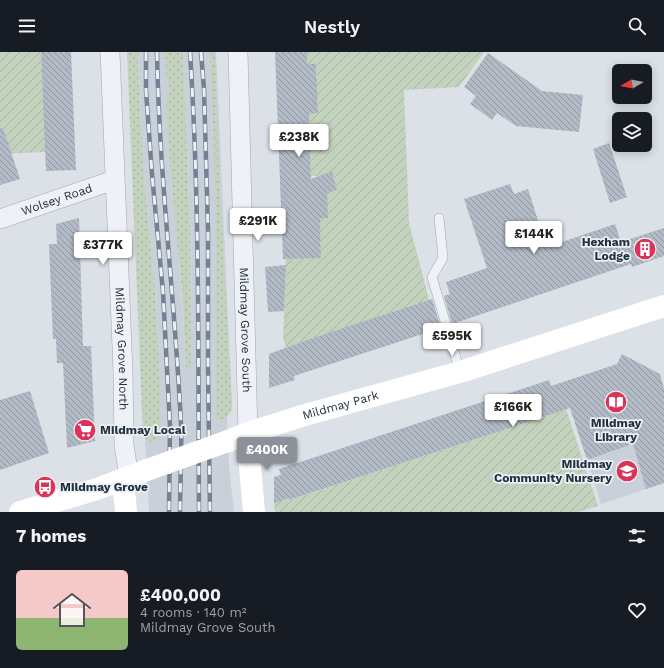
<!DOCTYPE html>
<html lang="en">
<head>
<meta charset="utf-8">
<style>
	body { margin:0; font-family:"Work Sans",sans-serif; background:#20242c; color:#f1f3f6; height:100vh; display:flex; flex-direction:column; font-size:15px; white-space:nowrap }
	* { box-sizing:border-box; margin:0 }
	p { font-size:13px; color:#9ea1a6 }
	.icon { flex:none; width:22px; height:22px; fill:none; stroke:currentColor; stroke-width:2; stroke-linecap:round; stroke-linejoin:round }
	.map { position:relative; height:460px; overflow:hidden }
	.side { display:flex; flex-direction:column; background:#171b24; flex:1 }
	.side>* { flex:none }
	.needle { width:26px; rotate:261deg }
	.tools { position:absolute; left:612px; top:12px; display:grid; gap:8px }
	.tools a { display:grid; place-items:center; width:40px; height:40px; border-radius:6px; background:#171b24; box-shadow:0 2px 10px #0003; font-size:20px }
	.price { position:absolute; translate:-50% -34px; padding:0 9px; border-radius:4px; background:#fff; color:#222; font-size:13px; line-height:26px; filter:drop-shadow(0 1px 2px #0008) }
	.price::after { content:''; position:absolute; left:50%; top:24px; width:12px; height:9px; margin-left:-6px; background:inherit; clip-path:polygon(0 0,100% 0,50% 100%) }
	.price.active { background:#8c9099; color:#fff }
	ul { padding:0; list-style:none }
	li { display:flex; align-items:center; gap:12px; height:100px; padding:0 16px }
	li+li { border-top:1px solid #363941 }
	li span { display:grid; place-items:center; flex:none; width:112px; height:80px; border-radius:6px; color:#555 }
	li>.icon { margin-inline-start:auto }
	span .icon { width:48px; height:48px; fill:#fffc; stroke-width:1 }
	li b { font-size:17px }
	h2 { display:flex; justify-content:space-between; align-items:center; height:48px; padding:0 16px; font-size:17px }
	header { display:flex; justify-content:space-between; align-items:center; height:52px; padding:0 16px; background:#171b24; font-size:18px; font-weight:600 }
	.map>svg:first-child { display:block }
	.built { fill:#c9d0da }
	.grass { fill:url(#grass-dots) }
	.garden { fill:url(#garden-furrows) }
	.building { fill:url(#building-back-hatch) }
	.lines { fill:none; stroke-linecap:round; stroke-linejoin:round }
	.lane-casing { stroke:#a0a8b1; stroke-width:10 }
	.street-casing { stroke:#a0a8b1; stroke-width:20 }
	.lane { stroke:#eef1f5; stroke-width:9 }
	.street { stroke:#eef1f5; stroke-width:19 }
	.secondary { stroke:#fff; stroke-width:22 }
	.rail-casing { stroke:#738192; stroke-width:4.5 }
	.rail { stroke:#ebf0f5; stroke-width:3; stroke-dasharray:9; stroke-linecap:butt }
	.secondary-bridge { stroke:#fff; stroke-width:22 }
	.labels { text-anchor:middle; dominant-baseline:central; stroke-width:3.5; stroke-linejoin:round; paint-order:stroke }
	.street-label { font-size:12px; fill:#24303f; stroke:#ebf0f5 }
	.poi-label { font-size:12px; font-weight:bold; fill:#24303f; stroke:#ebf0f5; text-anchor:end }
</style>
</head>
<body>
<header><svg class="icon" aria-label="menu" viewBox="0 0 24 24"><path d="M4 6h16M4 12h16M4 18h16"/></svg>Nestly<svg class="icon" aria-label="search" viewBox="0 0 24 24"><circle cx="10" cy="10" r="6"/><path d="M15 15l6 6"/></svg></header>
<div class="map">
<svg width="664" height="460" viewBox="0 0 664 460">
	<defs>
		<pattern id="grass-dots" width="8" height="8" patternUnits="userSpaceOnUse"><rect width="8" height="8" fill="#c3d2bc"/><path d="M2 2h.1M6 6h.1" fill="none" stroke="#a7b5a3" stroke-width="1.8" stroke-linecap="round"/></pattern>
		<pattern id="garden-furrows" width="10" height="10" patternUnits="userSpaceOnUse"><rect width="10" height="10" fill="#c3d2bc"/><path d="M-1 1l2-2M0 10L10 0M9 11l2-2" fill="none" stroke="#a7b5a3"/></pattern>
		<pattern id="building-back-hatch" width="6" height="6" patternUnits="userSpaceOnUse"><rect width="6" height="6" fill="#b2bac5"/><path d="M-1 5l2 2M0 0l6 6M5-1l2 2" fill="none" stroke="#9198a1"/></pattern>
	</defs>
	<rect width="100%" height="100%" fill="#dbe1e7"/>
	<path class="built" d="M 138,0 L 165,0 L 166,25 L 170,38 L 169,44 L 186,316 L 191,316 L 190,178 L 183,0 L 216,0 L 232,354 L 231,360 L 227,365 L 229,416 L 234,460 L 149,460 L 145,388 L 149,390 L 153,390 L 160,388 L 155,241 L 144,123 L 139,39 Z
		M 661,383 L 664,431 L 601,452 L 587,408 Z"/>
	<path class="grass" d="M 127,0 L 138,0 L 139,39 L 144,123 L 155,241 L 159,317 L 160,388 C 152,391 147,392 143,383 Z
		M 165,0 L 183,0 L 190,178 L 191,316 L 186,316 L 182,239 L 171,120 L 166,53 L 170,38 L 166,25 Z
		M 210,0 L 215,0 L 219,122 L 232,354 C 230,364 226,366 216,369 C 218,246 216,123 210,0 Z"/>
	<path class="garden" d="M 0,0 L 41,0 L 46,100 L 0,102 Z
		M 307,0 L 484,0 L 459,35 L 404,38 L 409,171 L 429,248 L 286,296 L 283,285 L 286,213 L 285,207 L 321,205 L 320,180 L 312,142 L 337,138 L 332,119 L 321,124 L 311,124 L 309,62 L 318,61 L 318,48 L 308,49 L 317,24 L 316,12 L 307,12 Z
		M 566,357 L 598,454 L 578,460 L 275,460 L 274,451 L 289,446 L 290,448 Z"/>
	<path class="building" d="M 41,0 L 71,0 L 76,118 L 46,119 Z
		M 275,0 L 307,0 L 307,12 L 316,12 L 318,61 L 309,62 L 311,127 L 332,119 L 337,138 L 327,141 L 328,166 L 320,166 L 321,206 L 283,207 Z
		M 488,1 L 542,39 L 583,43 L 579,80 L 516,74 L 497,61 L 492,68 L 470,52 L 476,44 L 464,35 Z
		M 0,76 L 3,76 L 20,127 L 0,133 Z
		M 609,91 L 627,145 L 610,151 L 593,97 Z
		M 510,132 L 514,142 L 528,137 L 545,190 L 560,185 L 562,190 L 615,172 L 621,190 L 664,176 L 664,204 L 632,215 L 631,212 L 452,272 L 444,244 L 450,242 L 446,230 L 487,216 L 464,147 Z
		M 79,166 L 83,294 L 91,294 L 95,389 L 67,396 L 63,311 L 57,311 L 56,287 L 53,287 L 49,192 L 57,192 L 56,172 Z
		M 286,213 L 284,259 L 268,260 L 265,215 Z
		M 432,247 L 441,276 L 294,324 L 295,328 L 269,336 L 269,302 L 310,287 Z
		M 622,302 L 660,322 L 664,336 L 664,431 L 646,437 L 633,392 L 587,408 L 570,356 L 289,448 L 289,446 L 274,451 L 274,425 L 281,423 L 279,417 L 549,328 L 551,334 L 617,312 Z
		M 30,339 L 49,401 L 0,418 L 0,348 Z"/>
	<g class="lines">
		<g class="lane-casing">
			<path id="lane" d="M 439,166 L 443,206 L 432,225 L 460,320"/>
		</g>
		<g class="street-casing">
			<g id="street">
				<path id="s1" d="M 110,0 L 123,320 L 124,393 L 129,425"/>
				<path id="s2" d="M 238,0 L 248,381"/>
				<path id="s3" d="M 0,167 L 114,128"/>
			</g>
		</g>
		<use href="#lane" class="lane"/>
		<use href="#street" class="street"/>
		<g class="secondary">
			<path d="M 248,381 L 249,403 L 254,460"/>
			<path id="s4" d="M 228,389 L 248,381 L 305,363 L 460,320 L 664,254"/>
			<path d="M 121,428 L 125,447 L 126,460"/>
			<path d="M 20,460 L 97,437 L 147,418"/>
		</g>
		<g class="rail-casing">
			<path id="rail" d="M 146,0 L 146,39 L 152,122 L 163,240 L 167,317 L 170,374 L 169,460
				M 157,0 C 159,124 175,248 181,372 C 182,401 180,431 180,460
				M 190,0 C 200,153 198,307 199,460
				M 201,0 L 204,37 L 208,178 L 208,316 L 210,460"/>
		</g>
		<use href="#rail" class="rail"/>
		<path class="secondary-bridge" d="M 147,418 L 228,389"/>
	</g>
	<defs>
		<g id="building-disc" transform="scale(1.15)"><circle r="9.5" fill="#db3257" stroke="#ebf0f5"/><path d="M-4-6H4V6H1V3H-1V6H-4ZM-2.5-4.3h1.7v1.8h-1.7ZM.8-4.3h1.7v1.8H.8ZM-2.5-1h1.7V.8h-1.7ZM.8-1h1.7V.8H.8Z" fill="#fff"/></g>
		<g id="library-disc" transform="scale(1.15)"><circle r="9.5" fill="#db3257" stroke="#ebf0f5"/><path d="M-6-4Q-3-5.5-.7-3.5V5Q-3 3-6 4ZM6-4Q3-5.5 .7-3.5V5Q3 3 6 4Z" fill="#fff"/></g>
		<g id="supermarket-disc" transform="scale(1.15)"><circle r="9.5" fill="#db3257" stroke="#ebf0f5"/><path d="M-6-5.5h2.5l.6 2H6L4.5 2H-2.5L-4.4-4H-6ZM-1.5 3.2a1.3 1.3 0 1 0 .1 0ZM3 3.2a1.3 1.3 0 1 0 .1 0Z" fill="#fff"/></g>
		<g id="school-disc" transform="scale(1.15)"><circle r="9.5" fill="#db3257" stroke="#ebf0f5"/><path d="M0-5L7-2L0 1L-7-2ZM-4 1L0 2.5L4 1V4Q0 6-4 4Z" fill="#fff"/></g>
		<g id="bus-disc" transform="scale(1.15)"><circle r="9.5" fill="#db3257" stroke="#ebf0f5"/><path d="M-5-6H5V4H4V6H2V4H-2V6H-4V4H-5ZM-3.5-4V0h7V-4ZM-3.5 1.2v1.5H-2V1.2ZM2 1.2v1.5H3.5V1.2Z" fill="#fff"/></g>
	</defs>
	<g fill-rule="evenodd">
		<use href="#building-disc" x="645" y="197"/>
		<use href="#library-disc" x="616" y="350"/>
		<use href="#supermarket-disc" x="85" y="378"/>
		<use href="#school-disc" x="627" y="419"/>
		<use href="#bus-disc" x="45" y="435"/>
	</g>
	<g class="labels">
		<g class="street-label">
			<text stroke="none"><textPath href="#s3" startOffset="60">Wolsey Road</textPath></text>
			<text stroke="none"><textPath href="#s2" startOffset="278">Mildmay Grove South</textPath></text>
			<text stroke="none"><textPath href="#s1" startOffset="297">Mildmay Grove North</textPath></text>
			<text stroke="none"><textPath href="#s4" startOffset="118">Mildmay Park</textPath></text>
		</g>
		<g class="poi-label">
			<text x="630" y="190">Hexham<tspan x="630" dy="14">Lodge</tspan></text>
			<text x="616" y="371" text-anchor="middle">Mildmay<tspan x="616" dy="14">Library</tspan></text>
			<text x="100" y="378" text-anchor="start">Mildmay Local</text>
			<text x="612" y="412">Mildmay<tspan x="612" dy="14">Community Nursery</tspan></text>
			<text x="60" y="435" text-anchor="start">Mildmay Grove</text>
		</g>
	</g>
</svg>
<div class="tools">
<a><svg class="needle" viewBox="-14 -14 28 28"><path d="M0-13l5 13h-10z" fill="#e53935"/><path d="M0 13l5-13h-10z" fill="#9ea1a6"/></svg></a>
<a><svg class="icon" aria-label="layers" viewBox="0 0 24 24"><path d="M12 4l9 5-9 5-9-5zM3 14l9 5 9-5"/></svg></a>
</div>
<b class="price" style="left:299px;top:106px">£238K</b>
<b class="price" style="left:258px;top:190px">£291K</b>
<b class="price" style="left:534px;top:203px">£144K</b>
<b class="price" style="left:103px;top:214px">£377K</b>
<b class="price" style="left:452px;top:305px">£595K</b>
<b class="price" style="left:513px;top:376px">£166K</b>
<b class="price active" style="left:267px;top:419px">£400K</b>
</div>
<section class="side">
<h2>7 homes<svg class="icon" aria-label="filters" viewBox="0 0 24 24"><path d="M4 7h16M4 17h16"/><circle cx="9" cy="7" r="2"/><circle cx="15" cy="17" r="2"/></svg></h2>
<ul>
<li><span style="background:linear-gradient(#f6c9c9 60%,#8fb573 0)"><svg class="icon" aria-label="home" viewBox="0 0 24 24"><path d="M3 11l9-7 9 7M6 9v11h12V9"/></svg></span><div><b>£400,000</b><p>4 rooms · 140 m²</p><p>Mildmay Grove South</p></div><svg class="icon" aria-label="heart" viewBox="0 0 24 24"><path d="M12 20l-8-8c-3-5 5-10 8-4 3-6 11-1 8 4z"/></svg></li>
</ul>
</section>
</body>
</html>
